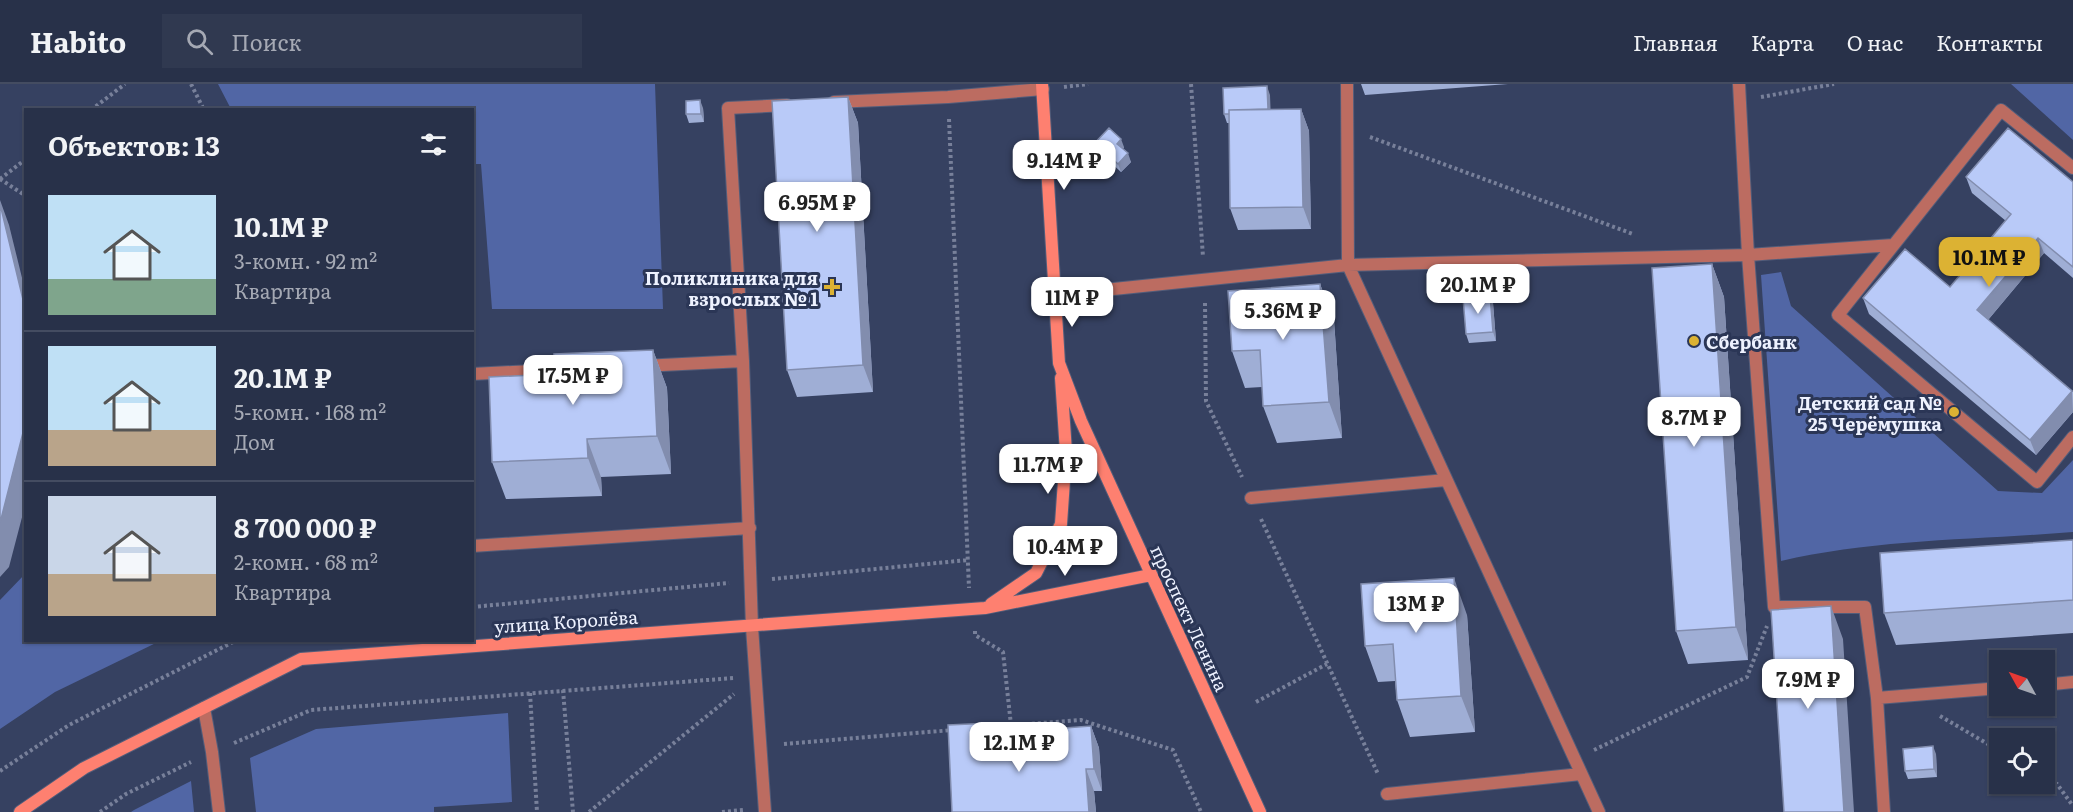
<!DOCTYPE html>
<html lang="ru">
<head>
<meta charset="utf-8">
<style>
	body { margin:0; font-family:Literata,serif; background:#303950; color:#f1f3f6; height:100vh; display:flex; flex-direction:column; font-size:22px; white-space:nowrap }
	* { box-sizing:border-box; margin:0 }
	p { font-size:20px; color:#a5a9b4 }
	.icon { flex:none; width:33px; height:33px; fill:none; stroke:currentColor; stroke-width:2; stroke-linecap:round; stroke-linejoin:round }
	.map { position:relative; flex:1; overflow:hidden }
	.details { position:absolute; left:24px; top:24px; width:450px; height:534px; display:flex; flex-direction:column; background:#283149; border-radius:0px; box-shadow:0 2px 4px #0004,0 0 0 2px #444c61 }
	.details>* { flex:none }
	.needle { width:39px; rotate:310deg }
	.tools { position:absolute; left:1989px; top:566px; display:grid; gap:12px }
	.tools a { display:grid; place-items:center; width:66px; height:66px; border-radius:0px; background:#283149; box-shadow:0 2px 4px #0004,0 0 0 2px #444c61; font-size:30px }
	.price { position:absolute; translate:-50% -51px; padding:0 14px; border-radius:12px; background:#fff; color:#222; font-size:20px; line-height:39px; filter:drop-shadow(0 2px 3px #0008) }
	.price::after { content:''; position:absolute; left:50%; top:36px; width:18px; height:14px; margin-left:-9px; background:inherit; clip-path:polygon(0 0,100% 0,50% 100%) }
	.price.selected { background:#dcb233; color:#111 }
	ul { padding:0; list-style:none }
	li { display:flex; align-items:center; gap:18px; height:150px; padding:0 24px }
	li+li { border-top:2px solid #444c61 }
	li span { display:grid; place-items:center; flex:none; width:168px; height:120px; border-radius:0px; color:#555 }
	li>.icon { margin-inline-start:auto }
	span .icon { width:72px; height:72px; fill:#fffc; stroke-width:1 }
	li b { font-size:26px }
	h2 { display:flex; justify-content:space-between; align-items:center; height:72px; padding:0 24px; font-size:26px }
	header { display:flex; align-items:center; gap:36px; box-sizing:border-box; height:84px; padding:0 30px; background:#283149; border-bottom:2px solid #444c61 }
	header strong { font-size:28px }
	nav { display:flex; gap:33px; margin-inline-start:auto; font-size:21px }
	.search { width:420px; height:54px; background:#303950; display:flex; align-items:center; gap:15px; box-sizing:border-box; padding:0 21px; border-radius:0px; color:#a5a9b4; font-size:22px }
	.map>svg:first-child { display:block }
	.green { fill:#5166a5 }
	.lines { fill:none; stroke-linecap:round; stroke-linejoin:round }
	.lane-casing { stroke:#535d7a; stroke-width:14 }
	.secondary-casing { stroke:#535d7a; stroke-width:14 }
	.path { stroke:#78809a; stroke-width:4; stroke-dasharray:3 3; stroke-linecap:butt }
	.lane { stroke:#bc6c61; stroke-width:12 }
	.secondary { stroke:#fe8070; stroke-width:12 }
	.wall { fill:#9faed5 }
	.shaded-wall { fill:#828dae }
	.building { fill:#b9caf8; stroke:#828dae; stroke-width:1.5 }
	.poi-dot { fill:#dcb233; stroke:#2b3656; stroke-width:2 }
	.labels { text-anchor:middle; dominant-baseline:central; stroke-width:6; stroke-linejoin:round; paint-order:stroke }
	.poi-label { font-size:18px; font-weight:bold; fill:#eef2ff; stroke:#2b3656; text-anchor:end }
	.street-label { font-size:18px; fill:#eef2ff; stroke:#2b3656 }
</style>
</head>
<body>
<header>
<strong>Habito</strong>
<div class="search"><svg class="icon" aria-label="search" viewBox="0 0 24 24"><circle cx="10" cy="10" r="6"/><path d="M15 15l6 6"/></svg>Поиск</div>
<nav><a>Главная</a><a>Карта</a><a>О нас</a><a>Контакты</a></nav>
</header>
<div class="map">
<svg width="2073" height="728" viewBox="0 0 2073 728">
	<rect width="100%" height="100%" fill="#364161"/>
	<path class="green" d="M 218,0 L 655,0 L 663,225 L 492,225 L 481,80 L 473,80 L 472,26 L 231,25 Z
		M 2011,0 L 2073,0 L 2073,56 Z
		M 1781,188 L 1791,222 L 1998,407 L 2042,409 L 2073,376 L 2073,448 C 1976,456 1876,455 1781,477 L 1761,191 Z
		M 25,490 L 26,556 L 160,557 L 55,608 L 0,645 L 0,516 Z
		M 508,629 L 512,718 L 434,723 L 434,728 L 256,728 L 250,674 L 316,645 Z
		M 191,697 L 194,728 L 131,728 L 134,726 Z"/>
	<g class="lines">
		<g class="lane-casing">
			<path id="lane" d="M 1347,0 L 1348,181 L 1599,728
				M 834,18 L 948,13 L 1043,5
				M 2073,84 L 2001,26 L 1838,231 L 2037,398 L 2073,353
				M 1055,211 L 1348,181 L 1748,171 L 1739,0
				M 642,282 L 743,277
				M 472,290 L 571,285
				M 1251,414 L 1446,396
				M 472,462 L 750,444
				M 2044,601 L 2073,598
				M 1877,614 L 2000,604
				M 204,624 L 212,668 L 219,728
				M 1387,710 L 1581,690
				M 765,728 L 752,543 L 743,277 L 728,24 L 787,21
				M 1884,728 L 1877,614 L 1865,523 L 1774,523 L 1748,171 L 1893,161"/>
		</g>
		<g class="secondary-casing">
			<path id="secondary" d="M 1042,0 L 1059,279 L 1081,337 L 1260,728
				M 991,520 L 1036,489 L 1061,440 L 1066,368 L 1061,294
				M 20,728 L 84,684 L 301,575 L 985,524 L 1151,491"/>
		</g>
		<path class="path" d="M 191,0 L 204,26
			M 1191,0 L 1203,173
			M 1064,3 L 1088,0
			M 1761,13 L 1834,0
			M 91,26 L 125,0
			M 949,35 L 969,504
			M 1370,53 L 1633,150
			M 0,95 L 26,75
			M 0,95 L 26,112
			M 1205,219 L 1206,317 L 1242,393
			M 1261,435 L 1378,690
			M 772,495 L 968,476
			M 472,523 L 729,499
			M 975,547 L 975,551 L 1003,568 L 1011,641
			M 563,606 L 573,728
			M 530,609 L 537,728
			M 1256,618 L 1327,580
			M 1940,632 L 2000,667
			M 990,643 L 1081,636 L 1173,666 L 1201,728
			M 234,659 L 311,626 L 734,594
			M 784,660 L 953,646
			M 1594,666 L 1747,593 L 1767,542
			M 0,687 L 69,641 L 237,556
			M 2044,693 L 2057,700 L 2073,722
			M 100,728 L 126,710 L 191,678
			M 589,728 L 734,610
			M 722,728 L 743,726"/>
		<use href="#lane" class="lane"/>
		<use href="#secondary" class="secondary"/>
	</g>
	<path class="wall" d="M 1361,0 L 1508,0 L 1365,11 Z
		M 1270,11 L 1270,25 L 1301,25 L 1309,47 L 1311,145 L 1238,146 L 1230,124 L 1229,39 L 1227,39 L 1224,30 Z
		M 848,13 L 858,39 L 873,308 L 797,313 L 787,286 Z
		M 703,24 L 704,38 L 689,39 L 686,30 Z
		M 1124,63 L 1123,65 L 1131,78 L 1121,88 L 1110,78 L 1105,83 L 1093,73 L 1090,64 Z
		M 1966,93 L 2073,98 L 2073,194 L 2044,169 L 1988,236 L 2072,307 L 2073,308 L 2073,328 L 2036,371 L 1869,230 L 1863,214 L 1950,203 L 2006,137 L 1972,109 Z
		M 1712,180 L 1724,213 L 1748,576 L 1688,580 L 1676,547 Z
		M 1320,200 L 1334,236 L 1342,354 L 1277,359 L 1263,322 L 1262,303 L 1245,304 L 1232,267 Z
		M 1490,211 L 1493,219 L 1496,257 L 1469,259 L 1466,250 Z
		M 653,266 L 667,304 L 671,390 L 601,393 L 602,412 L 506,415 L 492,378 L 555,290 Z
		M 2073,456 L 2073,549 L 1896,561 L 1884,529 Z
		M 1467,531 L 1475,648 L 1410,653 L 1397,616 L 1395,597 L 1378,598 L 1365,562 Z
		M 992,639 L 1000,660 L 1000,669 L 1052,666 L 1091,642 L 1099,664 L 1102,707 L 1094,707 L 1096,728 L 952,728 Z
		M 1936,670 L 1937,693 L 1908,695 L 1905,687 Z"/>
	<path class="shaded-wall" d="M 1267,2 L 1270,11 L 1271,37 L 1268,29 Z
		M 848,13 L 858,39 L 873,308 L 863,281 Z
		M 700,16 L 703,24 L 704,38 L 701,30 Z
		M 1301,25 L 1309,47 L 1311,145 L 1303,123 Z
		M 1121,55 L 1124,63 L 1120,68 L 1117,60 Z
		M 1128,69 L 1131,78 L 1121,88 L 1118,80 Z
		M 1107,70 L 1110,78 L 1105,83 L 1102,75 Z
		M 0,116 L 9,141 L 26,210 L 26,228 L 0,120 Z
		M 2038,154 L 2044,169 L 1983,242 L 1977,226 Z
		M 1712,180 L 1724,213 L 1748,576 L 1736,543 Z
		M 1320,200 L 1334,236 L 1342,354 L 1329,318 Z
		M 1490,211 L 1493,219 L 1496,257 L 1493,248 Z
		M 653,266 L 667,304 L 671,390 L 657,352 Z
		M 2072,307 L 2073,328 L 2036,371 L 2030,356 Z
		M 26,337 L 26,418 L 9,483 L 0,493 L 0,439 Z
		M 587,355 L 601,393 L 602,412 L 588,374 Z
		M 1454,494 L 1467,531 L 1475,648 L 1461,612 Z
		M 1831,522 L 1843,555 L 1854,728 L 1844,728 Z
		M 992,639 L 1000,660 L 1002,691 L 994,669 Z
		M 1091,642 L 1099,664 L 1102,707 L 1094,685 Z
		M 1933,662 L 1936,670 L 1937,693 L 1934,685 Z
		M 1086,685 L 1094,707 L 1096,728 L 1089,728 Z"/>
	<path class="building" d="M 1267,2 L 1268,25 L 1229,26 L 1229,30 L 1224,30 L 1223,4 Z
		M 848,13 L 863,281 L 787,286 L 772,17 Z
		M 700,16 L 701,30 L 686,30 L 686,17 Z
		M 1301,25 L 1303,123 L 1230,124 L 1229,26 Z
		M 1109,44 L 1121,55 L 1117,60 L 1128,69 L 1118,80 L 1107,70 L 1102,75 L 1090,64 Z
		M 2008,44 L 2073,98 L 2073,183 L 2038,154 L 1977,226 L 2072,307 L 2030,356 L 1863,214 L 1905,165 L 1950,203 L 2011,130 L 1966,93 Z
		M 0,120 L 26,228 L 26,337 L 0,439 Z
		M 1712,180 L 1736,543 L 1676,547 L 1652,184 Z
		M 1320,200 L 1329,318 L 1263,322 L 1260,266 L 1232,267 L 1228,207 Z
		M 1490,211 L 1493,248 L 1466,250 L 1463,214 Z
		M 653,266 L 657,352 L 587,355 L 588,374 L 492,378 L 489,293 L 555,290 L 554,270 Z
		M 2073,456 L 2073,516 L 1884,529 L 1880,469 Z
		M 1454,494 L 1461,612 L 1397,616 L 1393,560 L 1365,562 L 1361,500 Z
		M 1831,522 L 1844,728 L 1784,728 L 1771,526 Z
		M 992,639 L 994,669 L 1052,666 L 1051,645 L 1091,642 L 1094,685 L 1086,685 L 1089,728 L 952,728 L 948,641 Z
		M 1933,662 L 1934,685 L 1905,687 L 1903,665 Z"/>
	<g class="poi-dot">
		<path d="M829 194h6v6h6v6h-6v6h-6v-6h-6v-6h6z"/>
		<circle cx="1694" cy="257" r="6"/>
		<circle cx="1954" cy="328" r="6"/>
	</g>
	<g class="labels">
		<g class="poi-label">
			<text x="818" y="193">Поликлиника для<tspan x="818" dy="21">взрослых № 1</tspan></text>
			<text x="1706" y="257" text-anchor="start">Сбербанк</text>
			<text x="1942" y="318">Детский сад №<tspan x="1942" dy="21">25 Черёмушка</tspan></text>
		</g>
		<g class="street-label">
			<text transform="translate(1190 534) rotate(65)">проспект Ленина</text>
			<text transform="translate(566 537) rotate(-4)">улица Королёва</text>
		</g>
	</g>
</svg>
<div class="tools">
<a><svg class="needle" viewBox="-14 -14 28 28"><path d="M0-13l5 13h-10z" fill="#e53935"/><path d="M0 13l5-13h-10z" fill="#a5a9b4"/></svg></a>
<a><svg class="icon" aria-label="locate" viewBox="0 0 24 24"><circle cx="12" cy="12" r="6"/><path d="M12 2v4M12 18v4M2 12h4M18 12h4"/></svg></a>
</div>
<b class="price" style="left:1064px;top:107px">9.14M ₽</b>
<b class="price" style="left:817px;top:149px">6.95M ₽</b>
<b class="price selected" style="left:1989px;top:204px">10.1M ₽</b>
<b class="price" style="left:1478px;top:231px">20.1M ₽</b>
<b class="price" style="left:1072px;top:244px">11M ₽</b>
<b class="price" style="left:1283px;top:257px">5.36M ₽</b>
<b class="price" style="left:573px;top:322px">17.5M ₽</b>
<b class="price" style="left:1694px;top:364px">8.7M ₽</b>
<b class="price" style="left:1048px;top:411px">11.7M ₽</b>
<b class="price" style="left:1065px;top:493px">10.4M ₽</b>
<b class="price" style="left:1416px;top:550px">13M ₽</b>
<b class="price" style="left:1808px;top:626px">7.9M ₽</b>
<b class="price" style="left:1019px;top:689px">12.1M ₽</b>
<section class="details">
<h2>Объектов: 13<svg class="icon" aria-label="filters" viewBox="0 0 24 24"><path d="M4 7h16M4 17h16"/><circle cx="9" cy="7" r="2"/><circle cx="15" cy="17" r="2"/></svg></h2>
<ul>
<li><span style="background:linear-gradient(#bfe0f5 70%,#7fa58c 0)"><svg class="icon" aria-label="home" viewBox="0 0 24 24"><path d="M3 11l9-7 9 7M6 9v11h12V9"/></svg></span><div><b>10.1M ₽</b><p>3-комн. · 92 m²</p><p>Квартира</p></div></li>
<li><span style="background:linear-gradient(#bfe0f5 70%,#b9a48a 0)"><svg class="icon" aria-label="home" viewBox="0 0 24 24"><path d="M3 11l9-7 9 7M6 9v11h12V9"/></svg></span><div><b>20.1M ₽</b><p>5-комн. · 168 m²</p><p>Дом</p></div></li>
<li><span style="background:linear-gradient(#c9d6e8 65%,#b9a48a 0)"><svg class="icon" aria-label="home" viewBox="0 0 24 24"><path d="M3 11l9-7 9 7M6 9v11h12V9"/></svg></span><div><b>8 700 000 ₽</b><p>2-комн. · 68 m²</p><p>Квартира</p></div></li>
</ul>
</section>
</div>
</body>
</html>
